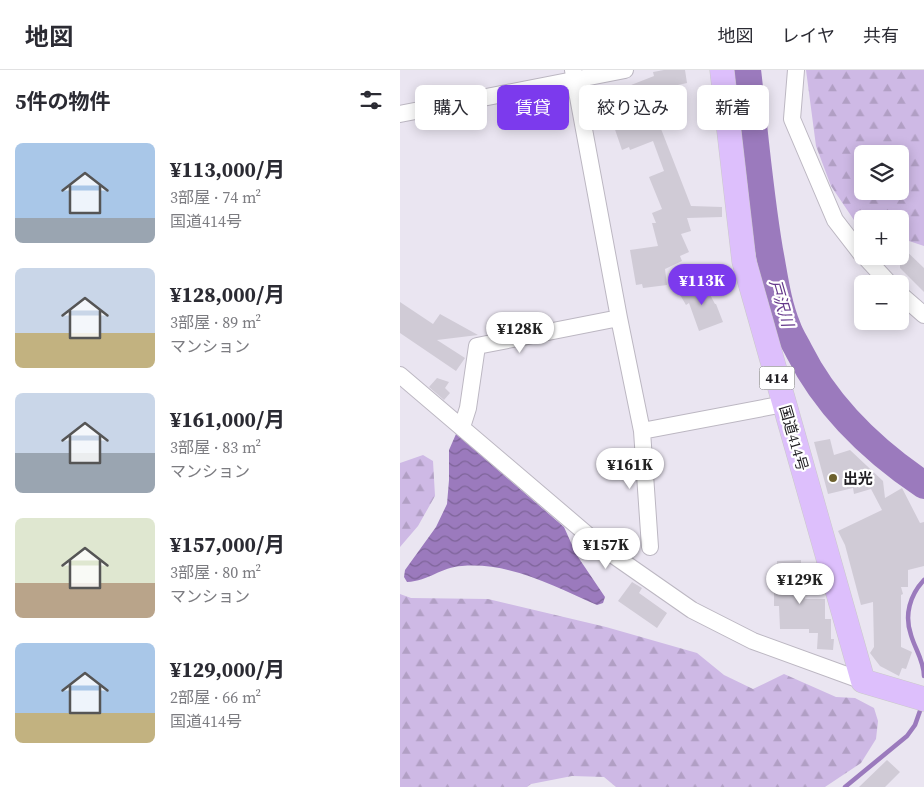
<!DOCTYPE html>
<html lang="ja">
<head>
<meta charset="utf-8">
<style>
	body { margin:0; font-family:"Source Serif 4","Noto Sans JP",serif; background:#f2f2f3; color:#2b2b33; height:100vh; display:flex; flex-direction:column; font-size:19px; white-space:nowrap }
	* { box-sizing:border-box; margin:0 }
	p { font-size:16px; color:#7c7c81 }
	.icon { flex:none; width:28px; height:28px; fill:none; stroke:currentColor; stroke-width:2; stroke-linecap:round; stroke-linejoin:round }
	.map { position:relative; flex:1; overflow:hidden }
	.details { display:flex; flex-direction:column; background:#fff; width:400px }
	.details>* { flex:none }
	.top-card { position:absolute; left:15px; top:15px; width:434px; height:45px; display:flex; gap:10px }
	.fabs { position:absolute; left:454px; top:75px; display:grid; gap:10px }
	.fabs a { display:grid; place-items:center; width:55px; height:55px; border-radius:8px; background:#fff; box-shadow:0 2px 12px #0003; font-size:25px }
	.price { position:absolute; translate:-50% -42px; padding:0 11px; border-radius:18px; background:#fff; color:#222; font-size:16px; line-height:32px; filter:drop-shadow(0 1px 2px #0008) }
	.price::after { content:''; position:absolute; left:50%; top:30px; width:15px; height:11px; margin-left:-8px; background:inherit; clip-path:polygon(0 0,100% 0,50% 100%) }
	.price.active { background:#7c3aed; color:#fff }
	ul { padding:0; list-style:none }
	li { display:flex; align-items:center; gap:15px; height:125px; padding:0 15px }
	li span { display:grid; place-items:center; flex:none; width:140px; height:100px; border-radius:8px; color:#555 }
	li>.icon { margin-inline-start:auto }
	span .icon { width:60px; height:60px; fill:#fffc; stroke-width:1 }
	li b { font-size:21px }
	h2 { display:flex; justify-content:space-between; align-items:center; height:60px; padding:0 15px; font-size:21px }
	.chip { padding:0 18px; border-radius:8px; background:#fff; box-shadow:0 2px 12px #0003; font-size:18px; line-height:45px }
	.chip.active { background:#7c3aed; color:#fff }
	header { display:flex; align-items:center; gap:30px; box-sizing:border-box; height:70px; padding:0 25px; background:#fff; border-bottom:1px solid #e1e1e2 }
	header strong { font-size:24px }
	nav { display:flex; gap:28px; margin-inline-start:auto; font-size:18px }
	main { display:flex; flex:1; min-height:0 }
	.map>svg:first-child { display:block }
	.forest { fill:url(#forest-firs); fill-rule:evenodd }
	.water { fill:url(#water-waves) }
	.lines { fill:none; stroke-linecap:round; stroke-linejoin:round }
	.stream { stroke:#9b7abd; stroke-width:4.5 }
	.river { stroke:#9b7abd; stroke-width:28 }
	.building { fill:#d0cbd6 }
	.minor-casing { stroke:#bcb7c2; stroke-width:18 }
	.highway-casing { stroke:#cac9ca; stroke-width:25 }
	.minor { stroke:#fff; stroke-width:16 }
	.highway { stroke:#ddbffc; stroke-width:24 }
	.poi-dot { fill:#6d612e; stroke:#fff; stroke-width:2 }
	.labels { text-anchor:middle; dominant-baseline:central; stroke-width:4.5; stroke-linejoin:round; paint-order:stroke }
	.shield { fill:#fff; stroke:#646366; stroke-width:1 }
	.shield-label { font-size:14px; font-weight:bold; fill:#222024 }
	.street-label { font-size:15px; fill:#222024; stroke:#fff }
	.poi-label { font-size:15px; font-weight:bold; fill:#222024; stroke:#fff; text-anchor:start }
	.water-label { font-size:16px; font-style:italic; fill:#65398b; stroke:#fff }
</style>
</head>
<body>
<header>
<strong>地図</strong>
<nav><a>地図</a><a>レイヤ</a><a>共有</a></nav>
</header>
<main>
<section class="details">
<h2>5件の物件<svg class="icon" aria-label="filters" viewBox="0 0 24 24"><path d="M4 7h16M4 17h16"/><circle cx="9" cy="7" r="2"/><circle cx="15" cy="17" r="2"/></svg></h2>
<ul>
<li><span style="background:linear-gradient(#a9c7e8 75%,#9aa5b1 0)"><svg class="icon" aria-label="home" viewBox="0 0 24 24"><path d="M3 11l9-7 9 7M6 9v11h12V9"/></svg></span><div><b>¥113,000/月</b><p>3部屋 · 74 m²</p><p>国道414号</p></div></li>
<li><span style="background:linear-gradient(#c9d6e8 65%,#c2b280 0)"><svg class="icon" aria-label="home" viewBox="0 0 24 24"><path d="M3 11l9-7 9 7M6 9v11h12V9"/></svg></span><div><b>¥128,000/月</b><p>3部屋 · 89 m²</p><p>マンション</p></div></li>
<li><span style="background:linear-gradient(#c9d6e8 60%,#9aa5b1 0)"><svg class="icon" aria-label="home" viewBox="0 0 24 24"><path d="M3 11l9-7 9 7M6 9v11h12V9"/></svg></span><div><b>¥161,000/月</b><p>3部屋 · 83 m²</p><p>マンション</p></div></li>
<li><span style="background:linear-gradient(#dfe7d0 65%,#b9a48a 0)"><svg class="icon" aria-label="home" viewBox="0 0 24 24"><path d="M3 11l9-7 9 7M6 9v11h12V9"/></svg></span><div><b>¥157,000/月</b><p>3部屋 · 80 m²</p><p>マンション</p></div></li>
<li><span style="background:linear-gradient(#a9c7e8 70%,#c2b280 0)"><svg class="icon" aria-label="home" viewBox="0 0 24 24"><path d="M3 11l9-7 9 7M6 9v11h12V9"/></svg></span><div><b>¥129,000/月</b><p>2部屋 · 66 m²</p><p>国道414号</p></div></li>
</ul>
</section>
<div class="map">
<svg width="524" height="717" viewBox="0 0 524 717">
	<defs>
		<pattern id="forest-firs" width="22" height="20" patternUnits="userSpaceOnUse" patternTransform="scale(1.25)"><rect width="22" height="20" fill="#ceb9e5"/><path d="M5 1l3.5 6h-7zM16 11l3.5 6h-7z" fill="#b19fc4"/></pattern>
		<pattern id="water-waves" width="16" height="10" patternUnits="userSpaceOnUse" patternTransform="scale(1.25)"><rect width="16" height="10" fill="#9b7abd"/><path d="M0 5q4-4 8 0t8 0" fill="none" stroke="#7e6499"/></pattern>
	</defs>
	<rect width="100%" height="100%" fill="#eae5f1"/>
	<path class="forest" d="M 406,0 L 524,0 L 524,176 L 500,168 L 500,149 L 462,149 L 462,158 L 458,156 L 431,116 L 416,76 ZM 462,84 L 500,84 L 500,121 L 462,121 Z
		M 23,385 L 33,391 L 35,426 L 18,456 L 0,477 L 0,393 Z
		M 0,524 L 11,528 L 88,529 L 206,557 L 297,583 L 324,605 L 353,619 L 384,604 L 436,627 L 455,628 L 474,638 L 478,651 L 476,669 L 461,693 L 425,717 L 216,717 L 204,707 L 172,706 L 131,714 L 127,717 L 0,717 Z"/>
	<path class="water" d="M 56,364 L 164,457 L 176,484 L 205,527 L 203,533 L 197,535 C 154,516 110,492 62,496 C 41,497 29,511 7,512 L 4,507 L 5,500 L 36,457 L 47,434 L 49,410 L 49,380 Z"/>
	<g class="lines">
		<path class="stream" d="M 524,510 C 510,525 504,545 511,565 C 515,579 524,591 524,606
			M 445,717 L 507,666 L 515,655 L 521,638"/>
		<path class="river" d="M 347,0 C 354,60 359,121 369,180 C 374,206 377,233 387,257 C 390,266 395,273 399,281 C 427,337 472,380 524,415"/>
	</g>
	<path class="building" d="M 264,0 L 285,0 L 287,13 L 278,15 L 280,22 L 249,28 L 291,136 L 322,137 L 322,147 L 287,148 L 291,161 L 281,164 L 289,182 L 280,186 L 282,191 L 265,199 L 267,215 L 243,218 L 242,214 L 236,215 L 230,180 L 258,176 L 252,153 L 256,153 L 252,143 L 262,139 L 249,107 L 264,101 L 253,71 L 230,80 L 229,77 L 222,80 L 210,45 L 233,36 L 226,17 L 254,6 L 253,2 Z
		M 500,175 L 524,198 L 524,222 L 500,198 Z
		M 302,210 L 315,234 L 316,234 L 323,252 L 299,261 L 289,233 L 286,235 L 279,223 Z
		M 0,232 L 33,254 L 40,244 L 78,265 L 37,270 L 65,288 L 56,301 L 0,263 Z
		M 37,308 L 49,312 L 45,318 L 50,323 L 44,330 L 29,317 Z
		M 430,369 L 434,385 L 450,380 L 483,411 L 485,428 L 502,418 L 520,453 L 524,452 L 524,496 L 508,500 L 508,517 L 501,517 L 503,524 L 501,525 L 501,577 L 512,582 L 506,599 L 502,598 L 499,606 L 480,596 L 470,583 L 474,577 L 473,532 L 461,535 L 445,475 L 438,461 L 482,440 L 471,419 L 454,424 L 453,418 L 428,424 L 414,372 Z
		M 401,490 L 401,516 L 404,516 L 405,529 L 425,529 L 425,549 L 431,549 L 431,569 L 434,569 L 433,580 L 417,579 L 418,563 L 409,563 L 409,559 L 380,559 L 379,536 L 374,536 L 374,516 L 377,516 L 377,491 Z
		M 232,512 L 242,518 L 239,523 L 267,543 L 257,558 L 218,531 Z
		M 487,690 L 500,702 L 485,717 L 459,717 Z"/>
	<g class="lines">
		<g class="minor-casing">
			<path id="minor" d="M 173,0 L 219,248 L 242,361 L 384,334
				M 396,0 L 392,49 L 435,150 L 462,185
				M 0,44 L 225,0
				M 464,186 L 490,214
				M 500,224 L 524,245
				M 0,305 L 203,478 L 292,540 L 353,571 L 463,611
				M 62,357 L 68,338 L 77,276 L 219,248
				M 242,361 L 250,477"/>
		</g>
		<g class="highway-casing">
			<path id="highway" d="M 322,0 L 344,191 L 463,611 L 524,629"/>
		</g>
		<use href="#minor" class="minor"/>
		<use href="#highway" class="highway"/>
	</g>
	<circle class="poi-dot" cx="433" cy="408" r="5"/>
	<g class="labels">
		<rect class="shield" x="359.5" y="296.5" width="35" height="23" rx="4"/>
		<g class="shield-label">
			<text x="377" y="308">414</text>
		</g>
		<g class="street-label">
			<text transform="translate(394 368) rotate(74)">国道414号</text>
		</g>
		<g class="poi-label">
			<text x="443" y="408">出光</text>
		</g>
		<g class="water-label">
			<text transform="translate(382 233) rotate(74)">戸沢川</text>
		</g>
	</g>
</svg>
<div class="fabs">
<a><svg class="icon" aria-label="layers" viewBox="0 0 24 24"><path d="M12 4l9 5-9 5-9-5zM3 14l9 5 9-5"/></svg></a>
<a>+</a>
<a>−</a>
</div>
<b class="price active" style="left:302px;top:236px">¥113K</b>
<b class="price" style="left:120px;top:284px">¥128K</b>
<b class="price" style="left:230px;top:420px">¥161K</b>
<b class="price" style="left:206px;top:500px">¥157K</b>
<b class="price" style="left:400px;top:535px">¥129K</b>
<div class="top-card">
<a class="chip">購入</a>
<a class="chip active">賃貸</a>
<a class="chip">絞り込み</a>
<a class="chip">新着</a>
</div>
</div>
</main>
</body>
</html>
